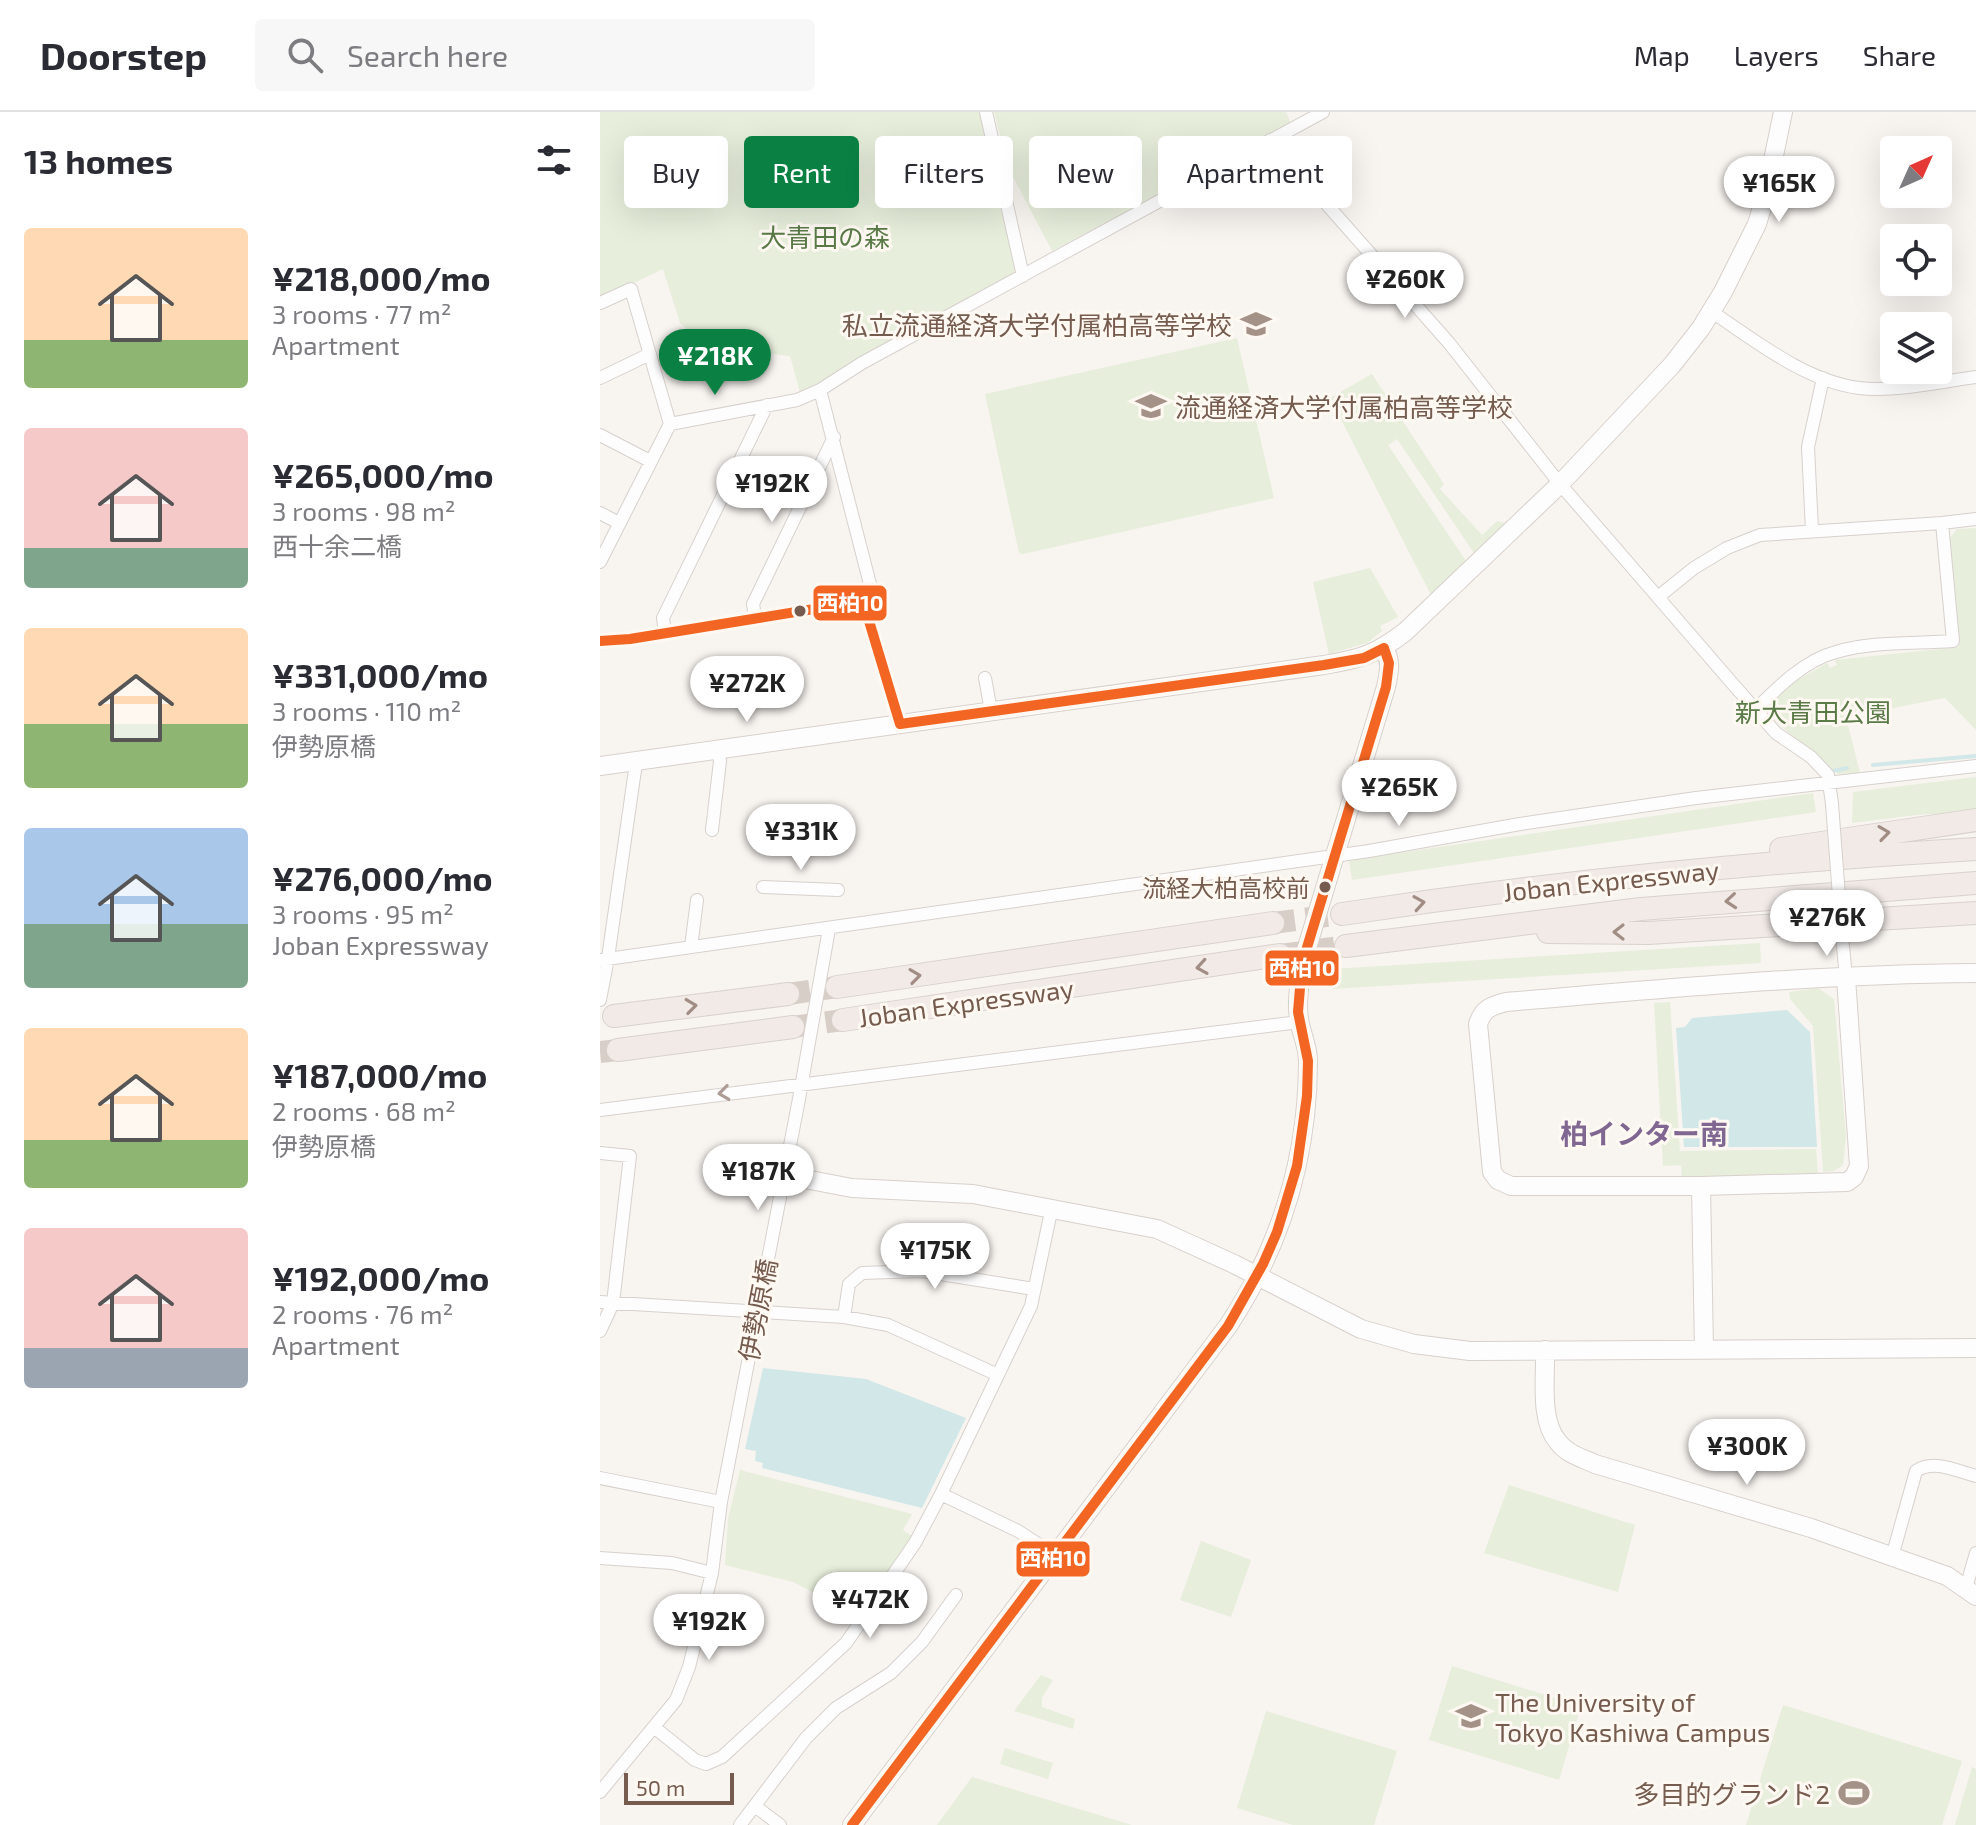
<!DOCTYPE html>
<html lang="en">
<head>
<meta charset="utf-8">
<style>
	body { margin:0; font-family:"Exo 2","Noto Sans JP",sans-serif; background:#f7f7f7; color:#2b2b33; height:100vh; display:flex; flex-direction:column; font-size:30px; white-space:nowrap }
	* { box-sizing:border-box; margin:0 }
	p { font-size:26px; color:#7c7c81 }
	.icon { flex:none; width:44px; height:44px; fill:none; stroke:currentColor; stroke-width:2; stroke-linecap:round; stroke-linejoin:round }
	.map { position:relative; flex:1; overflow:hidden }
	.panel { display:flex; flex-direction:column; background:#fff; width:600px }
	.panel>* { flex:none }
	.guide { position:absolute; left:24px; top:24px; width:760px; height:72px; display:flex; gap:16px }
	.needle { width:52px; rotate:45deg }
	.fabs { position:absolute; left:1280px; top:24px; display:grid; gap:16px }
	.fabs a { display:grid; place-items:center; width:72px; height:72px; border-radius:8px; background:#fff; box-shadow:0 8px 32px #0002; font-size:40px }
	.scale { position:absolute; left:24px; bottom:20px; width:110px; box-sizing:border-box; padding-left:8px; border:4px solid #765b4f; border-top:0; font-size:22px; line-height:28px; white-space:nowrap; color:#765b4f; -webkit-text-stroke:6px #fef8f2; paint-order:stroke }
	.price { position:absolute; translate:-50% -68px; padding:0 18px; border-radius:28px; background:#fff; color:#222; font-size:26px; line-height:52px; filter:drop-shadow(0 2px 4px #0008) }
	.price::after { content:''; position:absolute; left:50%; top:48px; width:24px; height:18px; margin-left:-12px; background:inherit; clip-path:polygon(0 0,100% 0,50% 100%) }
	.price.on { background:#0b8043; color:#fff }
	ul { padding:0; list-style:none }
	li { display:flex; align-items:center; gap:24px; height:200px; padding:0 24px }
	li span { display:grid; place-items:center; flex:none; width:224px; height:160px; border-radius:8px; color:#555 }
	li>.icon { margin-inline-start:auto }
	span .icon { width:96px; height:96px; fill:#fffc; stroke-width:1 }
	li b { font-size:34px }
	h2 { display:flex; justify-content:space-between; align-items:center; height:96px; padding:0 24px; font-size:34px }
	.chip { padding:0 28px; border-radius:8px; background:#fff; box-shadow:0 8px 32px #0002; font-size:28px; line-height:72px }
	.chip.on { background:#0b8043; color:#fff }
	header { display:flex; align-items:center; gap:48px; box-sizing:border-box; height:112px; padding:0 40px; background:#fff; border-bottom:2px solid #e1e1e2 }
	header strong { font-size:38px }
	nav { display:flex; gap:44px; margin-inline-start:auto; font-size:28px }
	.search { width:560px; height:72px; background:#f7f7f7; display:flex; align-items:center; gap:20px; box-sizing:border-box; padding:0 28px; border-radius:8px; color:#7c7c81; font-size:30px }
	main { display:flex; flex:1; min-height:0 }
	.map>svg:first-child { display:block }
	.green { fill:#e7eedb }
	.water { fill:#d2e7e8 }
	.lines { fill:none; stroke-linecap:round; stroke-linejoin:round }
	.stream { stroke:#d2e7e8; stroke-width:4 }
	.highway-tunnel { stroke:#d8cec8; stroke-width:22; stroke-dasharray:22 11; stroke-linecap:butt }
	.street-casing { stroke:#d7d1cd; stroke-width:14 }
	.secondary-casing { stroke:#d8d0cb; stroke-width:20 }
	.highway-casing { stroke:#d9d1cc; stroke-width:24 }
	.street { stroke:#fefdfd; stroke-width:12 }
	.secondary { stroke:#fefdfd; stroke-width:18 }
	.highway { stroke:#f1eae7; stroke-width:22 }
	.street-bridge-casing { stroke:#d7d1cd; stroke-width:14; stroke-linecap:butt }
	.street-bridge { stroke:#fefdfd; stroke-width:12 }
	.bus-1-casing { stroke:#fef8f2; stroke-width:16 }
	.bus-1 { stroke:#f26522; stroke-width:10 }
	.oneway { stroke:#a18d84 }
	.oneway2 { stroke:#ac9c95 }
	.bus-dot { fill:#765b4f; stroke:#fef8f2; stroke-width:3 }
	.labels { text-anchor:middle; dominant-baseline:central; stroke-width:6; stroke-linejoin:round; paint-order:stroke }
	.bus-label { font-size:24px; fill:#765b4f; stroke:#fef8f2; text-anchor:end }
	.park-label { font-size:26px; fill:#5a7a48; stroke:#fef8f2 }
	.poi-label { font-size:26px; fill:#765b4f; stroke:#fef8f2; text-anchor:end }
	.street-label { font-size:26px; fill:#765b4f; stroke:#fef8f2 }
	.neighbourhood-label { font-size:28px; font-weight:bold; fill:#806791; stroke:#fef8f2 }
	.line-badge { stroke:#fef8f2; stroke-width:3 }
	.badge-label { font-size:22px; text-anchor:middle; font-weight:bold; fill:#fff }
</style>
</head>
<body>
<header>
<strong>Doorstep</strong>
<div class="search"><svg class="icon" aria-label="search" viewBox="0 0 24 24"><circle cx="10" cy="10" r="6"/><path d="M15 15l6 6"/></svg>Search here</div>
<nav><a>Map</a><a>Layers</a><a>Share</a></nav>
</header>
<main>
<section class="panel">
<h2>13 homes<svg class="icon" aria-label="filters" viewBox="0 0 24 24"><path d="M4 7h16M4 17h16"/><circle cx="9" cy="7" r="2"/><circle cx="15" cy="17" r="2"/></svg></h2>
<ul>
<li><span style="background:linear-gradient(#ffd9b3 70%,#8fb573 0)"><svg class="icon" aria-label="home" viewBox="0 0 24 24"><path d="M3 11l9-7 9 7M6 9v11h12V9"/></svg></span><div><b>¥218,000/mo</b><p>3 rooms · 77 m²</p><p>Apartment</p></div></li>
<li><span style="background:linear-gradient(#f6c9c9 75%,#7fa58c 0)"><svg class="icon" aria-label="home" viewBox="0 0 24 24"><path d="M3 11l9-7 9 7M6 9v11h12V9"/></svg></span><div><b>¥265,000/mo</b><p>3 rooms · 98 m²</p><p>西十余二橋</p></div></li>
<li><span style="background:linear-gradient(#ffd9b3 60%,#8fb573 0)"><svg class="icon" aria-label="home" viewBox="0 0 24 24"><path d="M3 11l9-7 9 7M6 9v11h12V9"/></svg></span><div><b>¥331,000/mo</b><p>3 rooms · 110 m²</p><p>伊勢原橋</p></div></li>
<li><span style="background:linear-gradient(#a9c7e8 60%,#7fa58c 0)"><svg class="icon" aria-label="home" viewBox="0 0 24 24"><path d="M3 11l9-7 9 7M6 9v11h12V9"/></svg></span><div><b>¥276,000/mo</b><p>3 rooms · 95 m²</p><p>Joban Expressway</p></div></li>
<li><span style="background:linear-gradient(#ffd9b3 70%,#8fb573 0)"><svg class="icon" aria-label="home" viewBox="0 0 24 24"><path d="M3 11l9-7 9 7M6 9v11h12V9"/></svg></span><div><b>¥187,000/mo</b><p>2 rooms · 68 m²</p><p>伊勢原橋</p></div></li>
<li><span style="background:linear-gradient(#f6c9c9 75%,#9aa5b1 0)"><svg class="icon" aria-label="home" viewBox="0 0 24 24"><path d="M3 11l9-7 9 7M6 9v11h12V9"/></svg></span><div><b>¥192,000/mo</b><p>2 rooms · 76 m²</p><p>Apartment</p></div></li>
</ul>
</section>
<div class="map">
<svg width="1376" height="1713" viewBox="0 0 1376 1713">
	<rect width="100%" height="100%" fill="#f8f4f0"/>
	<path class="green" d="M 0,0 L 380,0 L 417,154 L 416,163 L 229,270 L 200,280 L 190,244 L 106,234 L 80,211 L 63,157 L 0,187 Z
		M 394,0 L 686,0 L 691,11 L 452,139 L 408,55 Z
		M 637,226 L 674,386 L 423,442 L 419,441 L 385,282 Z
		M 772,262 L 844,372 L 840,377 L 882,423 L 897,409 L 905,411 L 874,441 L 797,327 L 788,333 L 866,449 L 831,483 L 730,286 Z
		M 1376,416 L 1376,618 L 1345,586 L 1246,605 L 1260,661 L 1238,662 L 1176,610 L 1170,603 L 1170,593 L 1194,570 L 1227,551 L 1230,556 L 1237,553 L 1235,548 L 1359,535 L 1350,426 L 1357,417 Z
		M 770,456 L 798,505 L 780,514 L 782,519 L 767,531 L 729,542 L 713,470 Z
		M 1376,665 L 1376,703 L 1349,706 L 1333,702 L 1316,703 L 1252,711 L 1253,680 Z
		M 1213,681 L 1216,700 L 752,768 L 749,748 Z
		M 1160,831 L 1161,851 L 732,877 L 731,857 Z
		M 1218,876 L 1234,887 L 1246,1025 L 1243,1053 L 1234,1059 L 1223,1060 L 1213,914 L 1190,887 L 1189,880 Z
		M 1070,890 L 1080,1039 L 1216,1037 L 1218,1061 L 1082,1068 L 1081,1053 L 1063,1054 L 1054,891 Z
		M 140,1358 L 312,1402 L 303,1418 L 313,1425 L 259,1504 L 193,1470 L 125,1453 L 128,1406 Z
		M 909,1373 L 1035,1413 L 1018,1480 L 884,1441 Z
		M 601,1429 L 651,1448 L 631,1505 L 580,1488 Z
		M 852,1554 L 981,1594 L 959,1668 L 829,1628 Z
		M 441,1563 L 453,1568 L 442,1586 L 442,1595 L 475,1607 L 473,1617 L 414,1599 Z
		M 1183,1593 L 1362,1649 L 1342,1713 L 1146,1713 Z
		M 666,1599 L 797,1639 L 774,1713 L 693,1713 L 637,1696 Z
		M 405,1636 L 453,1651 L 448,1667 L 400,1652 Z
		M 1372,1655 L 1376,1657 L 1376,1713 L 1355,1713 Z
		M 372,1665 L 532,1713 L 337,1713 Z"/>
	<path class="water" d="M 1187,898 L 1210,920 L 1217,1035 L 1084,1035 L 1076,916 L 1085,915 L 1092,906 Z
		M 163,1256 L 266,1267 L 366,1306 L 322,1396 L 162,1356 L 163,1351 L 155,1349 L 156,1339 L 145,1337 Z"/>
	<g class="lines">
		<path class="stream" d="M 1273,653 L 1376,644
			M 1233,659 L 1247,656"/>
		<path class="highway-tunnel" d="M 673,811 L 742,802
			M 680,843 L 746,834
			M 188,882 L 237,875
			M 193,915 L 243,908
			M 0,940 L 18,938"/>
		<g class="street-casing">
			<path id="street" d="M 386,0 L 423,164
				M 670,28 L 849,231 L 960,372 L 1132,571 L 1176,621 L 1211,645 L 1228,663 L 1232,692
				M 0,191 L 31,177 L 70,312 L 0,450
				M 1112,200 C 1156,229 1205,269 1259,276 C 1297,280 1339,270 1376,265
				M 0,266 L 50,242
				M 220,278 L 271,476 L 263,489 L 300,612
				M 70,312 L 197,288 L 220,278 L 262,251 L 723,0
				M 0,323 L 50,349
				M 0,401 L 19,411
				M 1342,411 L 1376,407
				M 1212,419 L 1208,335 L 1223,266
				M 1058,485 L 1094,456 L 1127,436 L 1160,423 L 1342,411 L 1353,529 C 1315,532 1272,529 1236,540 C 1205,548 1178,575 1156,597
				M 155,505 L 153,492 L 234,325
				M 65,520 L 63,506 L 167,293
				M 0,529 L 30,527 L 263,489
				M 385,566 L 391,599
				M 112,718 L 120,649 L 118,638
				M 163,775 L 238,778
				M 1242,824 L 1246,866
				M 91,835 L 97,788
				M 0,848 L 769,739 L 920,712 L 1096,686 L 1376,654
				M 0,888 L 8,846 L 35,658 L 34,649
				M 0,998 L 699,910
				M 0,1041 L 30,1044 L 13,1191 L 0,1219
				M 0,1190 L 244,1205 L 288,1213 L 398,1263
				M 244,1205 L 249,1172 L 262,1161 L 322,1159 L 434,1177
				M 0,1366 L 121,1390
				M 341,1382 L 418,1419 L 455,1443
				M 1292,1445 L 1316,1359 C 1334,1347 1357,1359 1376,1364
				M 0,1446 L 72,1451 L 112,1461
				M 1366,1476 L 1376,1441
				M 55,1616 L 95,1648 L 106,1652 L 122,1645 L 246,1531 L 315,1431 L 341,1382 L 431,1194 L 452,1095
				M 0,1680 L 76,1588 L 89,1555 L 112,1461 L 121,1390 L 199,987 L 229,817
				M 156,1695 L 180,1713
				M 140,1713 L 206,1626 L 236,1596 L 291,1561 L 322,1530 L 356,1483"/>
		</g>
		<g class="secondary-casing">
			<path id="secondary" d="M 0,654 L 724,553 C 760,547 775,543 805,520 L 960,372 L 1072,253 L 1101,216 L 1123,180 L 1157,112 L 1166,82 L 1183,0
				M 1246,866 L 1259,1054 L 1254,1065 L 1247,1070 L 1101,1074 L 911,1074 L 898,1068 L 892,1060 L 878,912 C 883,897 890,894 906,890 C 1062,877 1219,862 1376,861
				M 184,1063 L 252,1076 L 373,1082 L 557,1117 L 634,1152 L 761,1217 L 814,1232 L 870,1239 L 1376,1236
				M 1101,1074 L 1104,1237
				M 945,1238 C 946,1265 939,1308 958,1330 C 967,1342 982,1346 995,1352 L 1211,1416 L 1347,1464 L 1376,1484
				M 252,1713 L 628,1214 C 681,1134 708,1044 708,949 C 708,934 701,921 699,907 C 696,889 700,870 702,852 L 786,575 C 789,560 792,550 784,536"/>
		</g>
		<g class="highway-casing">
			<path id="highway" d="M 1181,737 L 1376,708
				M 742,802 C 953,770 1164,749 1376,737
				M 948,820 L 1048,821 L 1376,801
				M 746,834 L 1041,797 L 1376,771
				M 237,875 L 673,811
				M 14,904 L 188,882
				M 243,908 L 680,843
				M 18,938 L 193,915"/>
		</g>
		<use href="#street" class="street"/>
		<use href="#secondary" class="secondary"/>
		<use href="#highway" class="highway"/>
		<g class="street-bridge-casing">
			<path id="street-bridge" d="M 1232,692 L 1242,824"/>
		</g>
		<use href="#street-bridge" class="street-bridge"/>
		<g class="bus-1-casing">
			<path id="bus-1" d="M 263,489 L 300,612
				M 0,529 L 30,527 L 263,489
				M 300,612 L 724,553 L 764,546 L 784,536
				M 252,1713 L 628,1214 L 663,1152 L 677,1120 L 697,1054 L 707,984 L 708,949 L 698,900 L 702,852 L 786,575 L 789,551 L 784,536"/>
		</g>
		<use href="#bus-1" class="bus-1"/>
	</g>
	<defs><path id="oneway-chevron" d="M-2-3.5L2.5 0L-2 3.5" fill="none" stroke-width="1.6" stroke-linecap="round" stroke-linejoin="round" transform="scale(2)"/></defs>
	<g class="oneway">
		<use href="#oneway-chevron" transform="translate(1284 721) rotate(-8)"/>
		<use href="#oneway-chevron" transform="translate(1131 789) rotate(175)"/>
		<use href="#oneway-chevron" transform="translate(819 791) rotate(-9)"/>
		<use href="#oneway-chevron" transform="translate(1019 820) rotate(-180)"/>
		<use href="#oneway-chevron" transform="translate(602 855) rotate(171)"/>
		<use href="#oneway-chevron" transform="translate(315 864) rotate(-8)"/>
		<use href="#oneway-chevron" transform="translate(91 894) rotate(-7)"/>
	</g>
	<use class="oneway2" href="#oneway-chevron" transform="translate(124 981) rotate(173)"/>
	<defs>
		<g id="school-bare" transform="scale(2.4)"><path d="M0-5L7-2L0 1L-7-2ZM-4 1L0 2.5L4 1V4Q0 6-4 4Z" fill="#a49187" stroke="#fef8f2" stroke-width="2.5" paint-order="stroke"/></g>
		<g id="university-bare" transform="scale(2.4)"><path d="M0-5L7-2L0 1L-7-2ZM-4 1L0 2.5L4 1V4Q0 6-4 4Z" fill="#a49187" stroke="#fef8f2" stroke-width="2.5" paint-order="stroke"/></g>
		<g id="stadium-bare" transform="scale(2.4)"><path d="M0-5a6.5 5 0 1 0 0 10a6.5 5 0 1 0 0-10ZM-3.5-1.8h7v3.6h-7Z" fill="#a49187" stroke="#fef8f2" stroke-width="2.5" paint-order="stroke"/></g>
	</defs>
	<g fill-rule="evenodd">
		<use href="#school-bare" x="656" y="212"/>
		<use href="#school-bare" x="551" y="294"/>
		<use href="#university-bare" x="871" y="1604"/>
		<use href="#stadium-bare" x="1254" y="1681"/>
	</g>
	<g class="bus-dot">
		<circle cx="200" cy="499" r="7"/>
		<circle cx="725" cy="775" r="7"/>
	</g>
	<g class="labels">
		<g class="bus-label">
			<text x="710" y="775">流経大柏高校前</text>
		</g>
		<g class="park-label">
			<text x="225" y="124">大青田の森</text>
			<text x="1213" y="599">新大青田公園</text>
		</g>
		<g class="poi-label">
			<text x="632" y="212">私立流通経済大学付属柏高等学校</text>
			<text x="575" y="294" text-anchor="start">流通経済大学付属柏高等学校</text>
			<text x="895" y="1589" text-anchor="start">The University of<tspan x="895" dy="30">Tokyo Kashiwa Campus</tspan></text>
			<text x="1230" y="1681">多目的グランド2</text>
		</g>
		<g class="street-label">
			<text transform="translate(1011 768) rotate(-6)">Joban Expressway</text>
			<text transform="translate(366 890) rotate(-8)">Joban Expressway</text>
			<text transform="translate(157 1198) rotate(-79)">伊勢原橋</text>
		</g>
		<g class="neighbourhood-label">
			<text x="1044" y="1021">柏インター南</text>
		</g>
	</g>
	<g class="line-badge">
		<rect x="212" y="472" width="76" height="38" rx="8" fill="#f26522"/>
		<rect x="664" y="837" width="76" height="38" rx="8" fill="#f26522"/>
		<rect x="415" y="1428" width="76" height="38" rx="8" fill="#f26522"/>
	</g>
	<g class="badge-label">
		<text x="250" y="499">西柏10</text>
		<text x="702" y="864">西柏10</text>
		<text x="453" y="1454">西柏10</text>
	</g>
</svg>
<div class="fabs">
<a><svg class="needle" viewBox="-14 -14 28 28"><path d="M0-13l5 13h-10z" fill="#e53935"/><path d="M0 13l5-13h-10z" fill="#7c7c81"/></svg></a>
<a><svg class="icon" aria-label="locate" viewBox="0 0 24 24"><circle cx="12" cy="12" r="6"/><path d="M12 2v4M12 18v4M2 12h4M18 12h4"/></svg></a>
<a><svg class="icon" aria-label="layers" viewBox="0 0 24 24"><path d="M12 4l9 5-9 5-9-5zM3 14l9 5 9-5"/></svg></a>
</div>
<div class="scale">50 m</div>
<b class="price" style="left:1179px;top:112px">¥165K</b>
<b class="price" style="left:805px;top:208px">¥260K</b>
<b class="price on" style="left:115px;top:285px">¥218K</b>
<b class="price" style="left:172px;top:412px">¥192K</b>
<b class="price" style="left:147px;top:612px">¥272K</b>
<b class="price" style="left:799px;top:716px">¥265K</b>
<b class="price" style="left:201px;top:760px">¥331K</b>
<b class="price" style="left:1227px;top:846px">¥276K</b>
<b class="price" style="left:158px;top:1100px">¥187K</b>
<b class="price" style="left:335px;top:1179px">¥175K</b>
<b class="price" style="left:1147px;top:1375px">¥300K</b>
<b class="price" style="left:270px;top:1528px">¥472K</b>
<b class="price" style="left:109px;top:1550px">¥192K</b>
<div class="guide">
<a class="chip">Buy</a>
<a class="chip on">Rent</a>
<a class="chip">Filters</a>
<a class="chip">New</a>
<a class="chip">Apartment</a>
</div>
</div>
</main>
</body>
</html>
